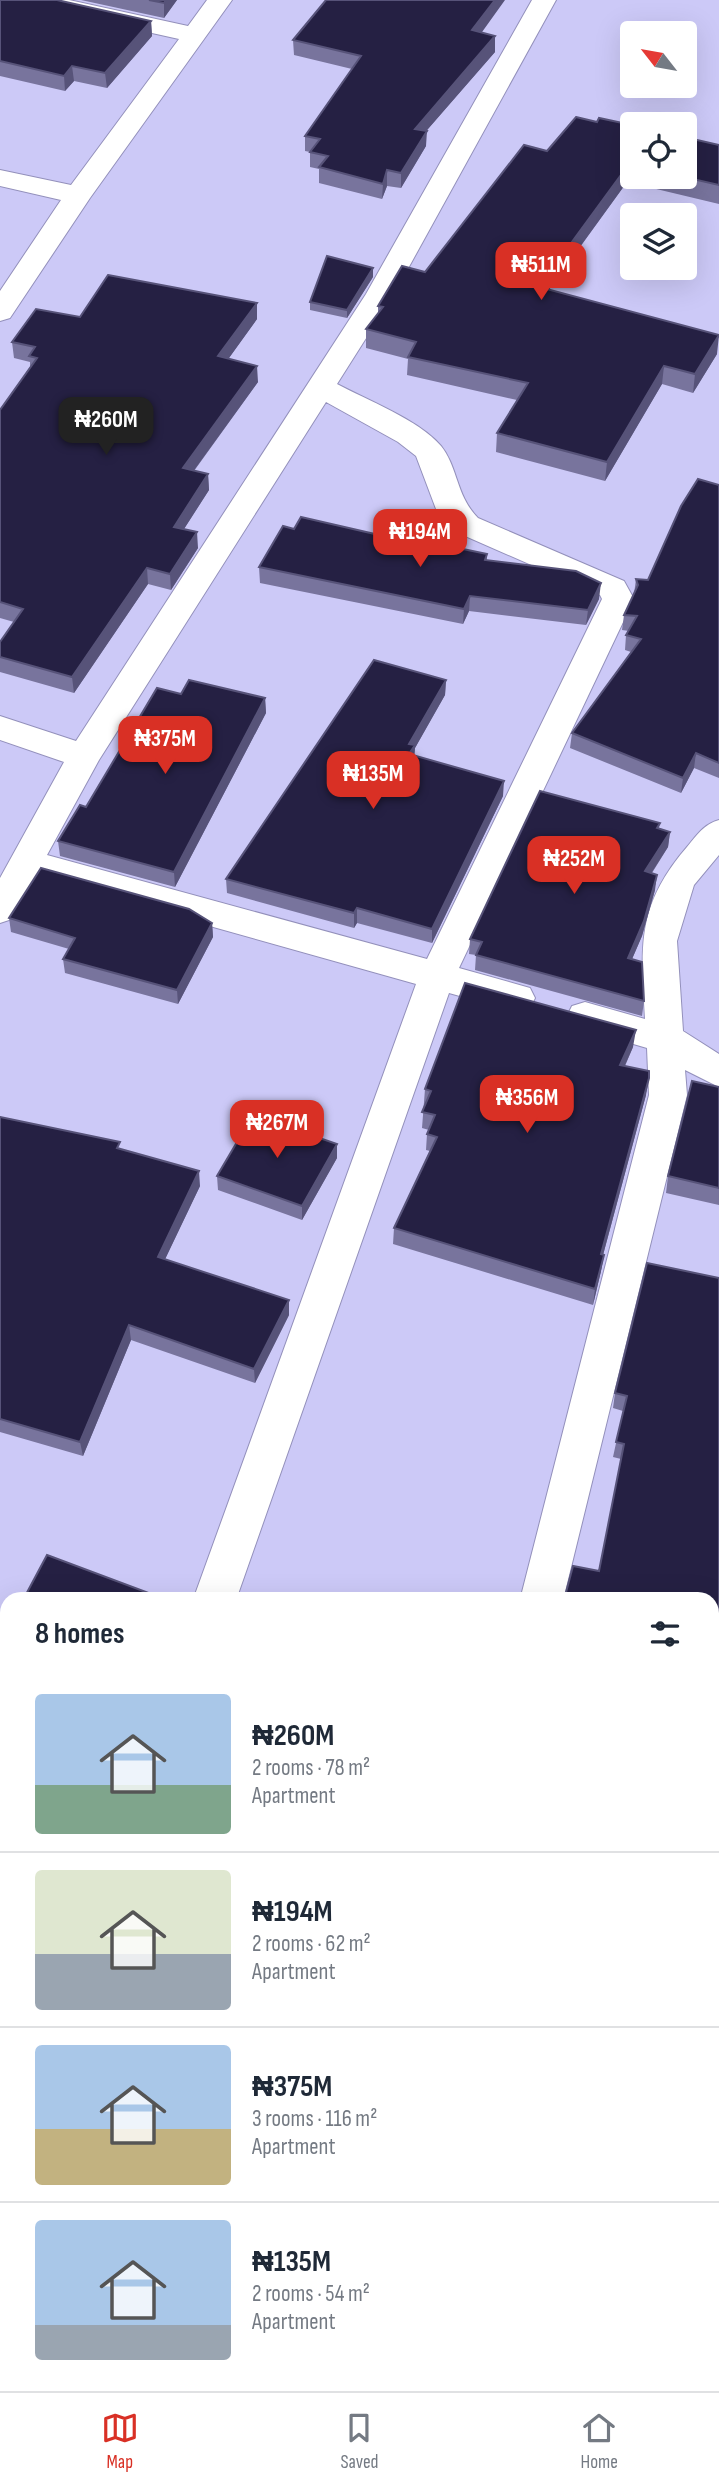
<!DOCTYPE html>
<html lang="en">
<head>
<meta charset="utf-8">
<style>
	body { margin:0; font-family:"Sofia Sans Condensed",sans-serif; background:#f2f2f3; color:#1f2937; height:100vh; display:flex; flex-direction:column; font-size:26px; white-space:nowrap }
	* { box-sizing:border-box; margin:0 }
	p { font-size:23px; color:#747a83 }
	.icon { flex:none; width:38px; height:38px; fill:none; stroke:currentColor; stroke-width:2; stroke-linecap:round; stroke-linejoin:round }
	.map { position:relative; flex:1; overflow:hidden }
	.panel { position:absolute; left:0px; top:1592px; width:719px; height:800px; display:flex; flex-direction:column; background:#fff; border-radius:21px 21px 0 0; box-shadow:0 7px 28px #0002 }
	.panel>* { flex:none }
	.needle { width:46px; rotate:301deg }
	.tools { position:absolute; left:620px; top:21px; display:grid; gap:14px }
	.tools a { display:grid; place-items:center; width:77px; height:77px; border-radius:7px; background:#fff; box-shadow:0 7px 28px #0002; font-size:35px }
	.price { position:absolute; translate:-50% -60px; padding:0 16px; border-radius:14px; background:#d93025; color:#fff; font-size:23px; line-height:46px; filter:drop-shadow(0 2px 4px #0008) }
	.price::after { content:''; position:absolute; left:50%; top:42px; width:21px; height:16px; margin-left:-10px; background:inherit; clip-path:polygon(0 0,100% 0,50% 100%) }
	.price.selected { background:#222; color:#fff }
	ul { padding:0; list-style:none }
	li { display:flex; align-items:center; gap:21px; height:175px; padding:0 35px }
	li+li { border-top:2px solid #e0e1e3 }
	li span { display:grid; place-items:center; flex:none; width:196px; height:140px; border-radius:7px; color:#555 }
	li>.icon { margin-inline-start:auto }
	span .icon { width:84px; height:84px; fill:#fffc; stroke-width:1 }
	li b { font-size:30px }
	h2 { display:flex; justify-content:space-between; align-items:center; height:84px; padding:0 35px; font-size:30px }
	.menu { display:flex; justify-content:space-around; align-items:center; height:98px; border-top:2px solid #e0e1e3; background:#fff; font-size:19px; color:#747a83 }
	.menu a { display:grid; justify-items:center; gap:4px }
	.menu .selected { color:#d93025 }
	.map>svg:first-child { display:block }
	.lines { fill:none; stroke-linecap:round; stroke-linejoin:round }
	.minor-casing { stroke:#9390bb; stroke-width:2 }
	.minor { fill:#fff; fill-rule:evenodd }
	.wall { fill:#78749d }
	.shaded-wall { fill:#575379 }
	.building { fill:#252043; stroke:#575379; stroke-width:2 }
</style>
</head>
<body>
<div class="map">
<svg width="719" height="2391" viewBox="0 0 719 2391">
	<rect width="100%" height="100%" fill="#ccc9f7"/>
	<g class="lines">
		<g class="minor-casing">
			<path id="minor" d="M 23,0 L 69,0 L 188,26 L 207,0 L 232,0 L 90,198 L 10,318 L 0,321 L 0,291 L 61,200 L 0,186 L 0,170 L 71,185 L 179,39 L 26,5 Z
				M 532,0 L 556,0 L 394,294 L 337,384 C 367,400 419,420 441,446 C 458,467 456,496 478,518 L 624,581 L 634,599 L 459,968 L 530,988 L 535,998 L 530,1008 L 517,1012 L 449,993 L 236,1600 L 193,1600 L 416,984 L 35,877 L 12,919 L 0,923 L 0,878 L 64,762 L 0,740 L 0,716 L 76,741 L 366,294 ZM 326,402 L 398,442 L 416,456 L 436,509 L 456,532 L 600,595 L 602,599 L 427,959 L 47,855 L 99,760 Z
				M 719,820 L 719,855 L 694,885 L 677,941 L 683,1031 L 719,1054 L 719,1087 L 685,1070 L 687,1095 L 563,1600 L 520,1600 L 649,1095 L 647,1048 L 572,1026 L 567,1016 L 572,1006 L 585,1002 L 645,1019 C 641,946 636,906 687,847 C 697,835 704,824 719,820 Z
				M 7,2150 L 7,2217 L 0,2220 L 0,2153 Z
				M 0,2243 L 7,2244 L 7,2294 L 0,2293 Z
				M 373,2385 L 426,2385 L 428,2391 L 375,2391 Z"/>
		</g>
		<use href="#minor" class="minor"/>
	</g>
	<path class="wall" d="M 0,0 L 151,21 L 152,36 L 107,88 L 74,81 L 65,91 L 0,76 Z
		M 81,0 L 177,0 L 164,18 Z
		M 481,33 L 495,52 L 426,131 L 426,146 L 401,188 L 387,186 L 382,199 L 319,183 L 319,169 L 310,167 L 310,152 L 305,151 L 305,136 L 352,69 L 294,55 L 293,40 Z
		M 597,122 L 632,125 L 632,177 L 684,177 L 719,145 L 719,204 L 627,182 L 549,290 L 717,354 L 693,393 L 662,384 L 605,481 L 496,452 L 497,433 L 517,400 L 407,375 L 408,359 L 366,348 L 366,329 L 378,314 L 378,306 L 425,272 L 547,151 Z
		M 373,277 L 347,318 L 310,310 L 310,302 Z
		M 80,317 L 257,319 L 228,359 L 258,382 L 194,471 L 208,474 L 209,490 L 184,529 L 198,548 L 171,590 L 148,584 L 74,693 L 0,672 L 0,642 L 14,622 L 0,618 L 0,410 L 30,367 L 30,362 L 14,358 L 12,342 Z
		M 719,485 L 719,778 L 694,768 L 681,793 L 570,748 L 572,733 L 631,652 L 625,650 L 626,635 L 629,631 L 622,630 L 624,615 L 634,594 L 636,579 L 648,580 Z
		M 294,529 L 487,554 L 487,561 L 599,599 L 586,625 L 469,611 L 463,624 L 260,583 L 259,567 Z
		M 446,680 L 445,695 L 415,748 L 414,755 L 503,796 L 432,943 L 357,923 L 354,928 L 227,893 L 226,879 Z
		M 181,694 L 265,698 L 266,713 L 175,887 L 60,856 L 58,841 Z
		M 660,823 L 659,828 L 670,832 L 668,847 L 652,873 L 655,890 L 642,936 L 632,959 L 644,1001 L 642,1016 L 475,970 L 476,955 L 469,954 L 470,939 Z
		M 9,918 L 212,923 L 213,937 L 178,1004 L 65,973 L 63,959 L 69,949 L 11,932 Z
		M 633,1047 L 625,1066 L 646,1095 L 603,1255 L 601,1271 L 593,1305 L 393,1244 L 394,1228 L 430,1151 L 426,1150 L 427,1134 L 429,1130 L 422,1128 L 425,1089 Z
		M 719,1087 L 719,1205 L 666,1193 L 668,1176 Z
		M 0,1117 L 121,1149 L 200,1186 L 165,1259 L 289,1315 L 255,1383 L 131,1340 L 83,1456 L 0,1432 Z
		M 337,1144 L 337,1158 L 302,1220 L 218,1190 L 217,1176 Z
		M 719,1278 L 719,1707 L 712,1705 L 712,1600 L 599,1571 L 621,1459 L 613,1457 L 623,1411 L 613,1408 L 615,1393 Z"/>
	<path class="shaded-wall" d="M 166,0 L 177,0 L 164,18 L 164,3 Z
		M 495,0 L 505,0 L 472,46 L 472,30 Z
		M 151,21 L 152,36 L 107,88 L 105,73 Z
		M 495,36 L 495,52 L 415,144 L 415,129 Z
		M 72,66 L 74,81 L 65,91 L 64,76 Z
		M 427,131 L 426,146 L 401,188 L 401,173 Z
		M 629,164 L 627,182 L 537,306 L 539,287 Z
		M 387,170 L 387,186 L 382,199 L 383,184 Z
		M 373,268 L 373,277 L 347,318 L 347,310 Z
		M 257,303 L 257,319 L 219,372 L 218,356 Z
		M 719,335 L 717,354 L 693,393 L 695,374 Z
		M 257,366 L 258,382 L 184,484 L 183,468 Z
		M 664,366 L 662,384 L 605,481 L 607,462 Z
		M 208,474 L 209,490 L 175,543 L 174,527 Z
		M 197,532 L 198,548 L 171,590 L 170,574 Z
		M 147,568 L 148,584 L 74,693 L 72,677 Z
		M 601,583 L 599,599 L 586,625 L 588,610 Z
		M 470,596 L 469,611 L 463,624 L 464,609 Z
		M 446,680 L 445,695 L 415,748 L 414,760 L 409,769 L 409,744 Z
		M 265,698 L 266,713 L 175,887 L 174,872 Z
		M 696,753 L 694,768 L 681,793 L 683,778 Z
		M 504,781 L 503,796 L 432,943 L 432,929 Z
		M 670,832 L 668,847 L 643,886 L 645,871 Z
		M 657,875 L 655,890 L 642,936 L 626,973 L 628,958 Z
		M 357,908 L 357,923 L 354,928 L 354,913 Z
		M 212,923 L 213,937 L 178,1004 L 177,990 Z
		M 636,1030 L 633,1047 L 618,1081 L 620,1065 Z
		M 649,1078 L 646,1095 L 599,1270 L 601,1254 Z
		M 337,1144 L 337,1158 L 302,1220 L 302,1206 Z
		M 199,1171 L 200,1186 L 159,1272 L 158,1257 Z
		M 604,1255 L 601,1271 L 593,1305 L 595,1289 Z
		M 289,1300 L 289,1315 L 255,1383 L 254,1369 Z
		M 129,1325 L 131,1340 L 83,1456 L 80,1442 Z
		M 88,2385 L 93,2385 L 92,2391 L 87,2391 Z"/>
	<path class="building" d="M 0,0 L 57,0 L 151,21 L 105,73 L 72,66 L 64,76 L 0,61 Z
		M 149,0 L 166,0 L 164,3 Z
		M 326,0 L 495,0 L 472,30 L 495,36 L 415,129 L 427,131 L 401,173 L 387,170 L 383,184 L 319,167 L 328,156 L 310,152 L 320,139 L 305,136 L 361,56 L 293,40 Z
		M 576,117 L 597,122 L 599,118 L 632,125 L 632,164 L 629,164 L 539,287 L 719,335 L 695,374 L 664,366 L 607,462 L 497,433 L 528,383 L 408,357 L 416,342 L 366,329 L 383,307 L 378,306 L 402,266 L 425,272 L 524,145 L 547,151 Z
		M 684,137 L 719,145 L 719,185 L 684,177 Z
		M 327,256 L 373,268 L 347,310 L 310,302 Z
		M 108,275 L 257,303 L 218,356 L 257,366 L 183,468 L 208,474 L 174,527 L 197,532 L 170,574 L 147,568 L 72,677 L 0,657 L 0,642 L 23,609 L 0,602 L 0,410 L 37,358 L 29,356 L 35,347 L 12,342 L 36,309 L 80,317 Z
		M 698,479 L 719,485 L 719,763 L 696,753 L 683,778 L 572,733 L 641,639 L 626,635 L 637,616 L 624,615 L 638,585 L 636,579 L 648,580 L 681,506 Z
		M 301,517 L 427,546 L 429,542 L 487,554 L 485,560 L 576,571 L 601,583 L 588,610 L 470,596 L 464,609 L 259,567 L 283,526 L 294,529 Z
		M 374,660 L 446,680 L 409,744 L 415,745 L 409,754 L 504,781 L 432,929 L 357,908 L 354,913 L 226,879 Z
		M 189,680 L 265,698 L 174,872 L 58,841 L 80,805 L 86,807 L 157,688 L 181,694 Z
		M 540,791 L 660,823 L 657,828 L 670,832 L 645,871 L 657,875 L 644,921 L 628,958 L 642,962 L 644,1001 L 476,955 L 482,942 L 470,939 Z
		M 41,868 L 189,909 L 212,923 L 177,990 L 63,959 L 75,938 L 9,918 Z
		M 465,983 L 636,1030 L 620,1065 L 649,1071 L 649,1078 L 601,1254 L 604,1255 L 595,1289 L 394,1228 L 437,1137 L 427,1134 L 435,1115 L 422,1112 L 431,1091 L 425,1089 Z
		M 692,1081 L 719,1087 L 719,1188 L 668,1176 Z
		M 253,1115 L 337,1144 L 302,1206 L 217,1176 Z
		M 0,1117 L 120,1142 L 117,1148 L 199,1171 L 158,1257 L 289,1300 L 254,1369 L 129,1325 L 80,1442 L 0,1419 Z
		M 647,1263 L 719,1278 L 719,1692 L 712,1690 L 712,1600 L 564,1600 L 573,1566 L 599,1571 L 624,1444 L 616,1442 L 627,1396 L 615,1393 Z
		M 47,1555 L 154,1595 L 151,1600 L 23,1600 Z
		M 0,2356 L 7,2357 L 7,2385 L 88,2385 L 87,2391 L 0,2391 Z
		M 447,2385 L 485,2385 L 486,2391 L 448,2391 Z"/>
</svg>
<div class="tools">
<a><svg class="needle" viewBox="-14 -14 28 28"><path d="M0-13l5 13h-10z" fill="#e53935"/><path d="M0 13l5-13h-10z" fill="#747a83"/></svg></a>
<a><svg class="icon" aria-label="locate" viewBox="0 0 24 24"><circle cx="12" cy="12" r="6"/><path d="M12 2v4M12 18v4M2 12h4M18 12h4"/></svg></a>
<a><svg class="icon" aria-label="layers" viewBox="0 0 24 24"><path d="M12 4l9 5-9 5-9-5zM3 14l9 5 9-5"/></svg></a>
</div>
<b class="price" style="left:541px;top:302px">₦511M</b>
<b class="price selected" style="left:106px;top:457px">₦260M</b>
<b class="price" style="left:420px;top:569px">₦194M</b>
<b class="price" style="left:165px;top:776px">₦375M</b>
<b class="price" style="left:373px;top:811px">₦135M</b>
<b class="price" style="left:574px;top:896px">₦252M</b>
<b class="price" style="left:527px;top:1135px">₦356M</b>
<b class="price" style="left:277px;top:1160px">₦267M</b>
<section class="panel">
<h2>8 homes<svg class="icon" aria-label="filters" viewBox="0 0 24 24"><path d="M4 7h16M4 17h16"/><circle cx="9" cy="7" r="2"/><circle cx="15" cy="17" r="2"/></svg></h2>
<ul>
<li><span style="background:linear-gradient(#a9c7e8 65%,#7fa58c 0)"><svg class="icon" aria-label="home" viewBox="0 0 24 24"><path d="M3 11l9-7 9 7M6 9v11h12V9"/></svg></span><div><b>₦260M</b><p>2 rooms · 78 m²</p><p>Apartment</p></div></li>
<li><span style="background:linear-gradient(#dfe7d0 60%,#9aa5b1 0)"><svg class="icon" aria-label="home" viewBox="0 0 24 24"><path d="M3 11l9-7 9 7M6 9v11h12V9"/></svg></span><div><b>₦194M</b><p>2 rooms · 62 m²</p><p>Apartment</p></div></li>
<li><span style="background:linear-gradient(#a9c7e8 60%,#c2b280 0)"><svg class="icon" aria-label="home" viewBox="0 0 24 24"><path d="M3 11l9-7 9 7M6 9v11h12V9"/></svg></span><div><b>₦375M</b><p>3 rooms · 116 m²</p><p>Apartment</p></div></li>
<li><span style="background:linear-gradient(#a9c7e8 75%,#9aa5b1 0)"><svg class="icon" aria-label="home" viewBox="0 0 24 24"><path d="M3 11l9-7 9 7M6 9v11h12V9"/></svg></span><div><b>₦135M</b><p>2 rooms · 54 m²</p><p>Apartment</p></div></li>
</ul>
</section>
</div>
<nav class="menu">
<a class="selected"><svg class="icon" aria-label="map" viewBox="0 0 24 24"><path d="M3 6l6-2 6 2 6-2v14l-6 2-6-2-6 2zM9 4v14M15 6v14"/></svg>Map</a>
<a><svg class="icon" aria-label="saved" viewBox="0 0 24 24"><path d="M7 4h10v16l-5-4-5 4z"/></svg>Saved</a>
<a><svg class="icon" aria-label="home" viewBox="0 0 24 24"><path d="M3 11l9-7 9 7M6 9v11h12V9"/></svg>Home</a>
</nav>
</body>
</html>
